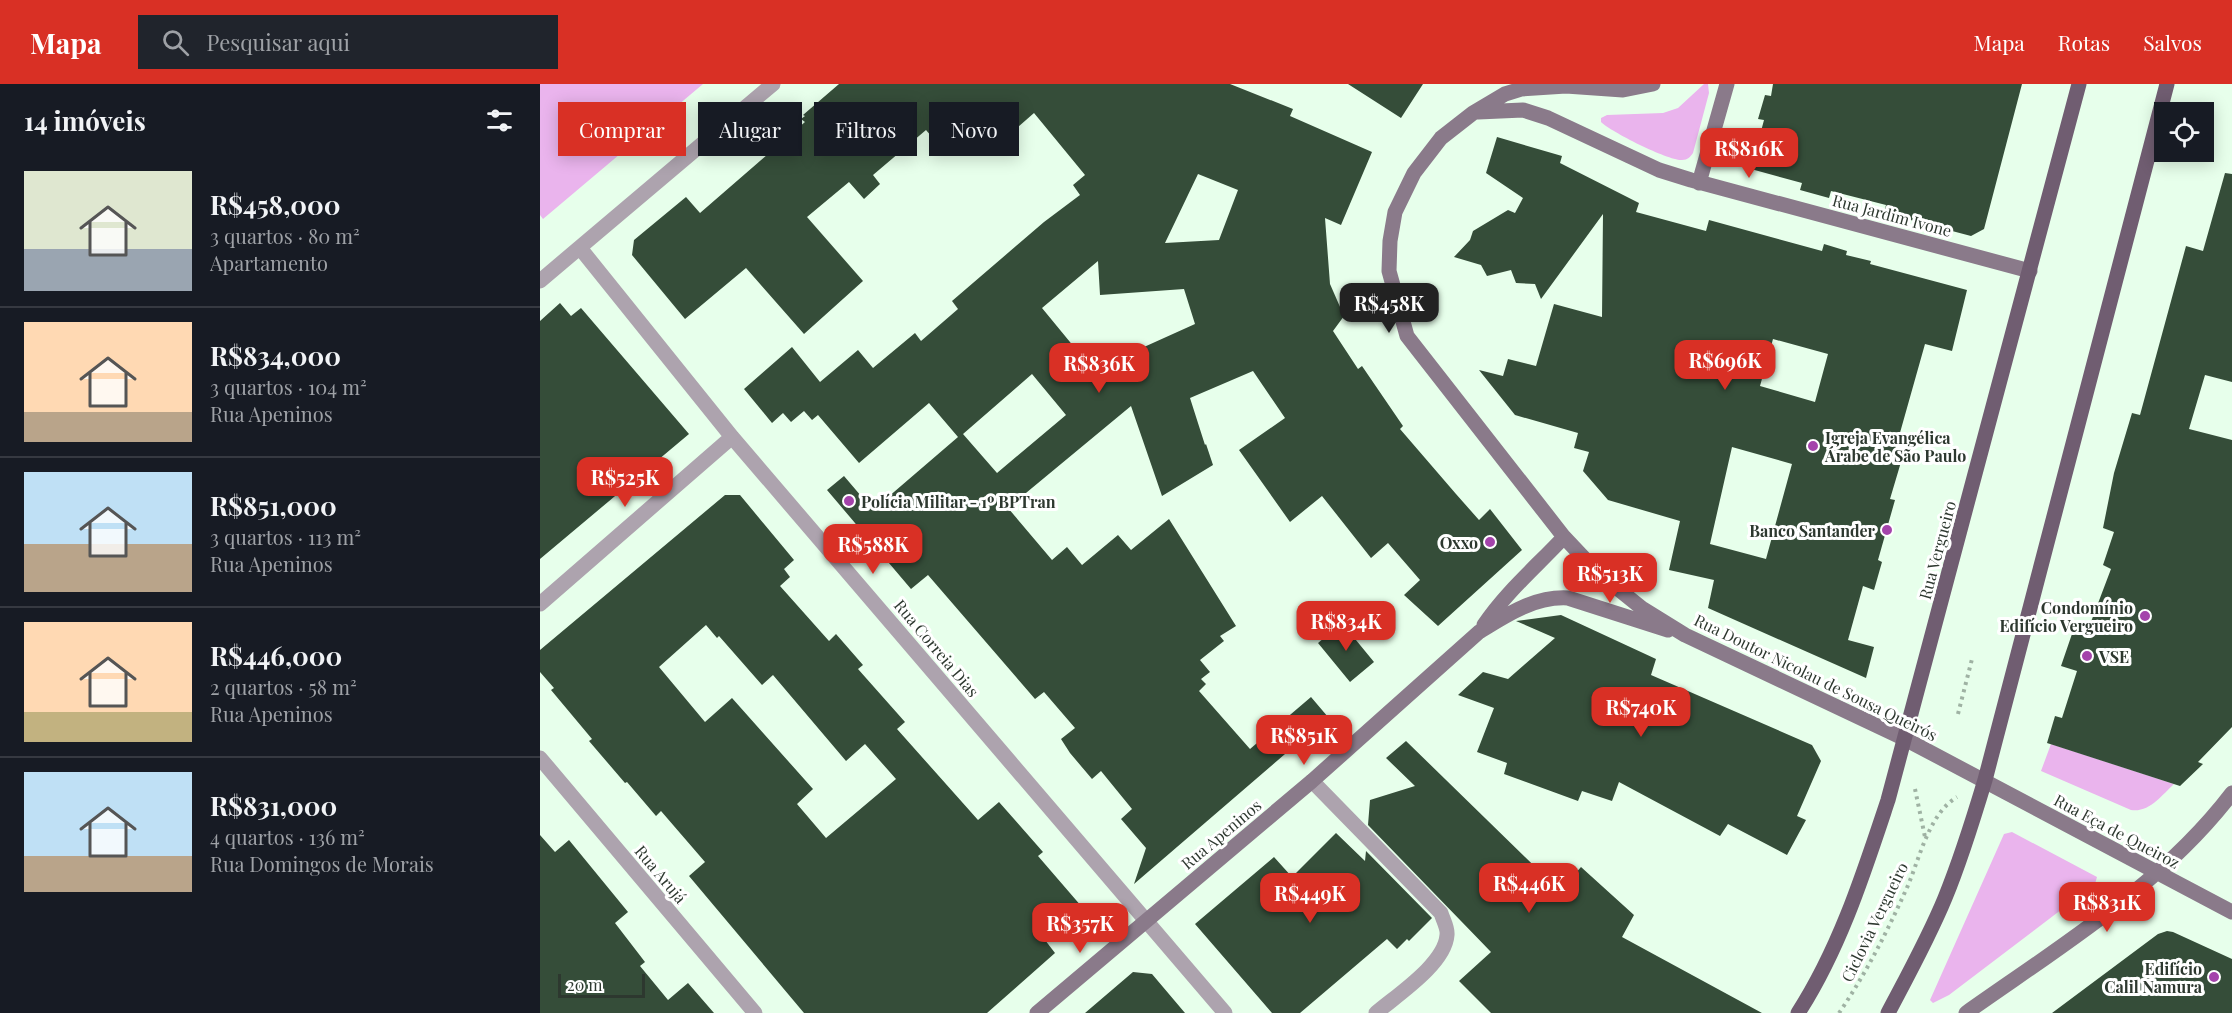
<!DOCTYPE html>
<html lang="pt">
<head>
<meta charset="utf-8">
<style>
	body { margin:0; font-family:"Playfair Display",serif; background:#20242c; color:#f1f3f6; height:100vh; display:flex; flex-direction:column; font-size:22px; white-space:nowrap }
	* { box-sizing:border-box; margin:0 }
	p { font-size:20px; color:#9ea1a6 }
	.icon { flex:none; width:33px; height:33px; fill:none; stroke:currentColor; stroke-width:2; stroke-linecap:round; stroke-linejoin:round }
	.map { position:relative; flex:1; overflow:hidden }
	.details { display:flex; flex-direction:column; background:#171b24; width:540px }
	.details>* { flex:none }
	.hud { position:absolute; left:18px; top:18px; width:570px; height:54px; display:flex; gap:12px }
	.fabs { position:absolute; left:1614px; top:18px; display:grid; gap:12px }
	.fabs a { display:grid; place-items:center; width:60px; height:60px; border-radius:0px; background:#171b24; box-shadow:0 3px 15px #0003; font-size:30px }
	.scale { position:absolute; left:18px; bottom:15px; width:87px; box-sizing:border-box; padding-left:6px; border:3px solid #2d382f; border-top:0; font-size:16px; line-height:21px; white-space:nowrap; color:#2d382f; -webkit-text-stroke:4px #fff; paint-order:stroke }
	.price { position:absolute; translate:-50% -51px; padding:0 14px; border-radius:12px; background:#d93025; color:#fff; font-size:20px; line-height:39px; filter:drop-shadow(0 2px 3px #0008) }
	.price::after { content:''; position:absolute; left:50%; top:36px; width:18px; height:14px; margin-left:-9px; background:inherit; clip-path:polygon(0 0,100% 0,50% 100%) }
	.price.on { background:#222; color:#fff }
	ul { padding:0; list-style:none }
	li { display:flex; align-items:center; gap:18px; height:150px; padding:0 24px }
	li+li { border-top:2px solid #363941 }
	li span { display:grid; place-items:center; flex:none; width:168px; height:120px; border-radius:0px; color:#555 }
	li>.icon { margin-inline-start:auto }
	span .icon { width:72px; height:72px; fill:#fffc; stroke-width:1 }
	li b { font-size:26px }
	h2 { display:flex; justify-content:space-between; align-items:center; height:72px; padding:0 24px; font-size:26px }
	.pill { padding:0 21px; border-radius:0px; background:#171b24; box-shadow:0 3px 15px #0003; font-size:21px; line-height:54px }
	.pill.on { background:#d93025; color:#fff }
	header { display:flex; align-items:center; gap:36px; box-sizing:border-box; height:84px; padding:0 30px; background:#d93025; color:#fff }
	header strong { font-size:28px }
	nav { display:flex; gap:33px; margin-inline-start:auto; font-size:21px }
	.search { width:420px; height:54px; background:#20242c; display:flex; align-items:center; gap:15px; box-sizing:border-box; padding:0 21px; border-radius:0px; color:#9ea1a6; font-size:22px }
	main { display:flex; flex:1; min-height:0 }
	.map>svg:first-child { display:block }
	.green { fill:#eab4ed }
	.building { fill:#354d39; fill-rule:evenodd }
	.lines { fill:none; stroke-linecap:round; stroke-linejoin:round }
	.path { stroke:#9fb2a3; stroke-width:4; stroke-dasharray:3 4.5; stroke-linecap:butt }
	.lane { stroke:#ada3ae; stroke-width:15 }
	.street { stroke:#ada3ae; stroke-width:15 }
	.secondary { stroke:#8a7a8a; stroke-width:15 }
	.primary { stroke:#705d71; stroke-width:15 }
	.poi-dot { fill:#a443ab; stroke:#fff; stroke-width:2 }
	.labels { text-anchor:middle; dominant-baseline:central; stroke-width:6; stroke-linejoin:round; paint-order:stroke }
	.street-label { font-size:16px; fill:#2d382f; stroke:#fff }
	.poi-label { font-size:16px; font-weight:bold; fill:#2d382f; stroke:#fff; text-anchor:end }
</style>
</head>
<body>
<header>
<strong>Mapa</strong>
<div class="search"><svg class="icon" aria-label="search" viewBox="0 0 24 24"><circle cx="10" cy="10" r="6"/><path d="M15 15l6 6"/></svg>Pesquisar aqui</div>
<nav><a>Mapa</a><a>Rotas</a><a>Salvos</a></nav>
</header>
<main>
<section class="details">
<h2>14 imóveis<svg class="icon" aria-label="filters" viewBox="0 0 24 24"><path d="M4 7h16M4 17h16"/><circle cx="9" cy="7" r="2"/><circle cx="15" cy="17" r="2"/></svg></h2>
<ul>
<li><span style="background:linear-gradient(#dfe7d0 65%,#9aa5b1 0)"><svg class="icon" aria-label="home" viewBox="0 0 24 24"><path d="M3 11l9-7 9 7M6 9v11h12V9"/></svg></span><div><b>R$458,000</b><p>3 quartos · 80 m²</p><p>Apartamento</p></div></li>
<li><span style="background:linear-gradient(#ffd9b3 75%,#b9a48a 0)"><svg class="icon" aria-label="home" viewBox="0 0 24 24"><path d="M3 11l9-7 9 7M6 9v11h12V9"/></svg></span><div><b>R$834,000</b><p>3 quartos · 104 m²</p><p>Rua Apeninos</p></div></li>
<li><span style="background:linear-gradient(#bfe0f5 60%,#b9a48a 0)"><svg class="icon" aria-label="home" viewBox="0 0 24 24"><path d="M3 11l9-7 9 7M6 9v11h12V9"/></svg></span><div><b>R$851,000</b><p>3 quartos · 113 m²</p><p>Rua Apeninos</p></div></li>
<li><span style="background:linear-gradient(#ffd9b3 75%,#c2b280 0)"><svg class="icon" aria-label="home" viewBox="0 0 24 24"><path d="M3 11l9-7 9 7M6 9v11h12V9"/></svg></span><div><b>R$446,000</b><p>2 quartos · 58 m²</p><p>Rua Apeninos</p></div></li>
<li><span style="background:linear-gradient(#bfe0f5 70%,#b9a48a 0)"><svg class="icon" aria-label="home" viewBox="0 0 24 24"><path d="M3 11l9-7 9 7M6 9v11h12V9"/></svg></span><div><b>R$831,000</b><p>4 quartos · 136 m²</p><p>Rua Domingos de Morais</p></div></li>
</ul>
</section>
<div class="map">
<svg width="1692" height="929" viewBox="0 0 1692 929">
	<rect width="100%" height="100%" fill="#e7ffeb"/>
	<path class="green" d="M 0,0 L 163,0 L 3,135 L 0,131 Z
		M 1164,0 L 1168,0 L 1169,9 L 1153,69 C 1150,73 1148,76 1142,76 C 1129,77 1071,48 1061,38 L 1061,34 L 1067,31 L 1123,29 L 1138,24 Z
		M 1511,660 L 1634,700 C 1622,711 1609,729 1591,726 L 1501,687 Z
		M 1472,748 L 1557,793 L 1555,800 L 1409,911 L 1393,919 L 1390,916 L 1464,750 Z"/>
	<path class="building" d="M 299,0 L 690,0 L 753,25 L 750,32 L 832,68 L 801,141 L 785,134 L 790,200 L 804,232 L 793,247 L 818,285 L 822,282 L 863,342 L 860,345 L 916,410 L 939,436 L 950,425 L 982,466 L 898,542 L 864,511 L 880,496 L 848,459 L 831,474 L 782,412 L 750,438 L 699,366 L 745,334 L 713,287 L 650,314 L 665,361 L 666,360 L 673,381 L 622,412 L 591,322 L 468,424 L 512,476 L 527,463 L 542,481 L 578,451 L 591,466 L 629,435 L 696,542 L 680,552 L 684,557 L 660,576 L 670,588 L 661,595 L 666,600 L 659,607 L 710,665 L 771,613 L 788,633 L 594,800 L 606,764 L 581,735 L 592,725 L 561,687 L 552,695 L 530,669 L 521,655 L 535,644 L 504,608 L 495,615 L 388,491 L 371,505 L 287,406 L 304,392 L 333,426 L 418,353 L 389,319 L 319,379 L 278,331 L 272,336 L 264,327 L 251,338 L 243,329 L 232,339 L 204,305 L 252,263 L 280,298 L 318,266 L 333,284 L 375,249 L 381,257 L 418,225 L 412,217 L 504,138 L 540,111 L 533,101 L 545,91 L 494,29 L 478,43 L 460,21 L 404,67 L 386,46 L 333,91 L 340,100 L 324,115 L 309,98 L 267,133 L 323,197 L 264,250 L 206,184 L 145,235 L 92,171 L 94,156 L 146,113 L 160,129 L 265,38 L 261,35 L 265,32 L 263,31 ZM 658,90 L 698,106 L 679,156 L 625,159 ZM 558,177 L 560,211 L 644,205 L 655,240 L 553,286 L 502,224 ZM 492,290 L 526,331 L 457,389 L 423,350 Z
		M 808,0 L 883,0 L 861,34 Z
		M 1233,0 L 1482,0 L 1444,145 L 1431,152 L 1344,129 L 1346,121 L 1291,107 L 1289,114 L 1260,106 L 1262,99 L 1211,85 L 1224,36 L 1218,35 L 1225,11 L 1231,12 Z
		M 957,53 L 1022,72 L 1020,79 L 1099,119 L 1096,128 L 1166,147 L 1169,136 L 1282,167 L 1284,160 L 1307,167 L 1306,171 L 1331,177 L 1330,180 L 1427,206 L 1412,267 L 1385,260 L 1354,370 L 1362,372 L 1361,378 L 1350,415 L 1355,416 L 1338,476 L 1342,478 L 1334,506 L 1323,502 L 1308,556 L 1334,563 L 1326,594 L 1168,524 L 1174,496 L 1129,486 L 1140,437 L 1068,416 L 1043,387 L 1049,368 L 1034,364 L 1038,349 L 975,331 L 939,286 L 963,292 L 968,275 L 996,282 L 1014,220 L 1062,233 L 1063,130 L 1001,215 L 995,200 L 976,199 L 971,186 L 947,192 L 941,181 L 914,173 L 930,156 L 933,147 L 968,126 L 975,129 L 983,114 L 946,89 ZM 1233,255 L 1288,270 L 1275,318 L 1220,302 ZM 1192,363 L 1252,380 L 1226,475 L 1170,460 Z
		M 1685,89 L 1692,90 L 1692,298 L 1665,291 L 1649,345 L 1692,356 L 1692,643 L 1658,678 L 1663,680 L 1640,702 L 1507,659 L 1515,632 L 1522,634 L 1537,587 L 1521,582 L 1533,547 L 1546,551 L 1571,485 L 1563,481 L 1574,448 L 1563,444 L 1574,389 L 1592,329 L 1600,331 L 1646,162 L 1663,167 Z
		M 20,219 L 31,232 L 41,224 L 149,350 L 0,475 L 0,237 Z
		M 185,411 L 200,411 L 254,476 L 244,485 L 250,493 L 240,502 L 289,557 L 296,550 L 323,581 L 318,585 L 365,638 L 357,645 L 438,736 L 459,718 L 503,768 L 498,772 L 542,823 L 505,856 L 515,869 L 447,929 L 264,929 L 149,792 L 165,778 L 121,727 L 116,732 L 87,698 L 85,699 L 49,657 L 52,655 L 11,606 L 14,604 L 0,588 L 0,566 ZM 166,541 L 177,554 L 179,552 L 222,601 L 233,591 L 306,677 L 325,660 L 356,695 L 286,754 L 257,720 L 273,705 L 192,614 L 165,638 L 119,583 Z
		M 1021,531 L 1116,575 L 1111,591 L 1272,661 L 1281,677 L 1257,732 L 1266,736 L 1247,771 L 1188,740 L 1180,752 L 1079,698 L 1072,717 L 1042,707 L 1038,717 L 964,690 L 967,679 L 937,668 L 954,624 L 918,611 L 943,588 L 968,595 L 1015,554 L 976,537 Z
		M 802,539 L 834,578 L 810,598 L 778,559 Z
		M 866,657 L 1020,807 L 1041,783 L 1094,831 L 1082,853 L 1222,929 L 951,929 L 919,897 L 951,868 L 828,741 L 830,716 L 875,702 L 846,674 Z
		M 796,749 L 825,777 L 826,767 L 892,834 L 869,857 L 867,855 L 857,865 L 847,855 L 760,929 L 732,929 L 655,840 L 734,773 L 752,793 Z
		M 0,751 L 15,768 L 29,756 L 88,828 L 75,839 L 105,878 L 100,882 L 128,916 L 148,899 L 174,929 L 0,929 Z
		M 1627,847 L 1633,848 L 1692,875 L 1692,929 L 1512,929 L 1618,850 Z
		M 593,888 L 612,890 L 645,929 L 545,929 Z"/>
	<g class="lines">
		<path class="path" d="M 1418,630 L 1432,575
			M 1375,705 L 1385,753
			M 1299,929 C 1325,891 1346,850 1365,808 C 1379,779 1387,731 1417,713"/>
		<path class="lane" d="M 772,697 L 901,829 C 903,836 908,844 907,851 C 905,880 857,911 836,929"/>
		<path class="street" d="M 40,164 L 192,353 L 685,929
			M 0,197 L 233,0
			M 0,520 L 192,353
			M 0,674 L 215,929"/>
		<path class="secondary" d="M 1113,0 L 1083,6 L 1026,2 L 981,5 L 965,10 L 933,29 L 901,54 L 874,89 L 855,128 L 850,157 L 849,187 L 867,252 L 1024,453 L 1057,488 L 1103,525 L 1145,551 L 1365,655 L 1692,828
			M 938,28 L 983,26 L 1008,34 L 1119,86 L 1151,96 L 1490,187
			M 1159,99 L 1187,0
			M 944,541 C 966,508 997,482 1024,453
			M 497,929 L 772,697 L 939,548 C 966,531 995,512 1028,514 L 1128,546
			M 1426,929 C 1519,863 1622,801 1692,709"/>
		<path class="primary" d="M 1258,929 C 1300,864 1324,788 1348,716 L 1539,0
			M 1348,929 C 1368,891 1389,853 1405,814 C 1421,775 1433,736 1445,696 L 1627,0"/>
	</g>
	<g class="poi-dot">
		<circle cx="1273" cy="362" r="6"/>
		<circle cx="309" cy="417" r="6"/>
		<circle cx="1347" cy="446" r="6"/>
		<circle cx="950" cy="458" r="6"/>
		<circle cx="1605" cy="532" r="6"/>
		<circle cx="1547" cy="572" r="6"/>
		<circle cx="1674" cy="893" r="6"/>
	</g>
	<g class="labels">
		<g class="street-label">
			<text transform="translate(1352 131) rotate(15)">Rua Jardim Ivone</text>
			<text transform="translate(1397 466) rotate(-75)">Rua Vergueiro</text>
			<text transform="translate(397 564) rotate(50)">Rua Correia Dias</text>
			<text transform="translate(1276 593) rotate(26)">Rua Doutor Nicolau de Sousa Queirós</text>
			<text transform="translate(1577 747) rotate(28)">Rua Eça de Queiroz</text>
			<text transform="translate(681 750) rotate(-40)">Rua Apeninos</text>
			<text transform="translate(121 790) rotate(50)">Rua Arujá</text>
			<text transform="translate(1334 838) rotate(-64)">Ciclovia Vergueiro</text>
		</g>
		<g class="poi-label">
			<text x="1285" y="353" text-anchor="start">Igreja Evangélica<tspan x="1285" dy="18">Árabe de São Paulo</tspan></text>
			<text x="321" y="417" text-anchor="start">Polícia Militar - 1º BPTran</text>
			<text x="1335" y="446">Banco Santander</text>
			<text x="938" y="458">Oxxo</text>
			<text x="1593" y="523">Condomínio<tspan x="1593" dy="18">Edifício Vergueiro</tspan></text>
			<text x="1559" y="572" text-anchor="start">VSE</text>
			<text x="1662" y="884">Edifício<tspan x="1662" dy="18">Calil Namura</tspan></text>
		</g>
	</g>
</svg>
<div class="fabs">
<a><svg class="icon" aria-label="locate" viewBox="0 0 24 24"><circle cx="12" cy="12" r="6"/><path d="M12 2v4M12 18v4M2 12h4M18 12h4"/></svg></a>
</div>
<div class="scale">20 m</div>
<b class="price" style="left:1209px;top:95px">R$816K</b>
<b class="price on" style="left:849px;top:250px">R$458K</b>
<b class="price" style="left:1185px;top:307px">R$696K</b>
<b class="price" style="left:559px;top:310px">R$836K</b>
<b class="price" style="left:85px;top:424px">R$525K</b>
<b class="price" style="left:333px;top:491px">R$588K</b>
<b class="price" style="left:1070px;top:520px">R$513K</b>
<b class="price" style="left:806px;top:568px">R$834K</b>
<b class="price" style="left:1101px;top:654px">R$740K</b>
<b class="price" style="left:764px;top:682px">R$851K</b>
<b class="price" style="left:989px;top:830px">R$446K</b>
<b class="price" style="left:770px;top:840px">R$449K</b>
<b class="price" style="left:1567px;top:849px">R$831K</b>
<b class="price" style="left:540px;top:870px">R$357K</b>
<div class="hud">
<a class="pill on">Comprar</a>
<a class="pill">Alugar</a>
<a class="pill">Filtros</a>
<a class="pill">Novo</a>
</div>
</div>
</main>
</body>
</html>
